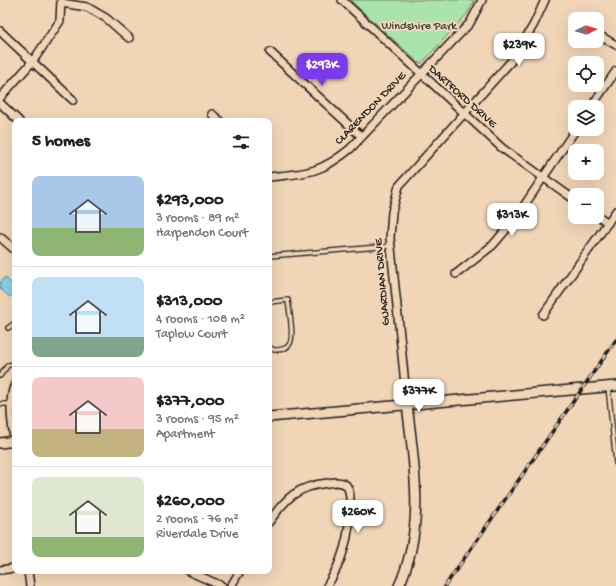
<!DOCTYPE html>
<html lang="en">
<head>
<meta charset="utf-8">
<style>
	body { margin:0; font-family:"Gochi Hand",sans-serif; background:#f6f6f6; color:#202124; height:100vh; display:flex; flex-direction:column; font-size:15px; white-space:nowrap }
	* { box-sizing:border-box; margin:0 }
	p { font-size:13px; color:#757577 }
	.icon { flex:none; width:22px; height:22px; fill:none; stroke:currentColor; stroke-width:2; stroke-linecap:round; stroke-linejoin:round }
	.map { position:relative; flex:1; overflow:hidden }
	.drawer { position:absolute; left:12px; top:118px; width:260px; height:456px; display:flex; flex-direction:column; background:#fff; border-radius:8px; box-shadow:0 4px 16px #0002 }
	.drawer>* { flex:none }
	.needle { width:26px; rotate:85deg }
	.buttons { position:absolute; left:568px; top:12px; display:grid; gap:8px }
	.buttons a { display:grid; place-items:center; width:36px; height:36px; border-radius:8px; background:#fff; box-shadow:0 4px 16px #0002; font-size:20px }
	.price { position:absolute; translate:-50% -34px; padding:0 9px; border-radius:8px; background:#fff; color:#222; font-size:13px; line-height:26px; filter:drop-shadow(0 1px 2px #0008) }
	.price::after { content:''; position:absolute; left:50%; top:24px; width:12px; height:9px; margin-left:-6px; background:inherit; clip-path:polygon(0 0,100% 0,50% 100%) }
	.price.selected { background:#7c3aed; color:#fff }
	ul { padding:0; list-style:none }
	li { display:flex; align-items:center; gap:12px; height:100px; padding:0 20px }
	li+li { border-top:1px solid #e0e0e0 }
	li span { display:grid; place-items:center; flex:none; width:112px; height:80px; border-radius:8px; color:#555 }
	li>.icon { margin-inline-start:auto }
	span .icon { width:48px; height:48px; fill:#fffc; stroke-width:1 }
	li b { font-size:17px }
	h2 { display:flex; justify-content:space-between; align-items:center; height:48px; padding:0 20px; font-size:17px }
	.map>svg:first-child { display:block }
	.green { fill:#a9e5ab; stroke:#628064 }
	.water { fill:#89d0ea; stroke:#5d8898 }
	.lines { fill:none; stroke-linecap:round; stroke-linejoin:round }
	.service-casing { stroke:#1c1c1c; stroke-width:6 }
	.minor-casing { stroke:#1c1c1c; stroke-width:10 }
	.tertiary-casing { stroke:#1c1c1c; stroke-width:12 }
	.service { stroke:#f0d5b7; stroke-width:3.5 }
	.minor { stroke:#f0d5b7; stroke-width:7 }
	.tertiary { stroke:#f0d5b7; stroke-width:9 }
	.rail-casing { stroke:#1c1c1c; stroke-width:3.5 }
	.rail { stroke:#f0d5b7; stroke-width:2; stroke-dasharray:6; stroke-linecap:butt }
	.labels { text-anchor:middle; dominant-baseline:central; stroke-width:4; stroke-linejoin:round; paint-order:stroke }
	.park-label { font-size:12px; fill:#384439; stroke:#f0d5b7 }
	.street-label { font-size:12px; fill:#1c1c1c; stroke:#f0d5b7 }
</style>
</head>
<body>
<div class="map">
<svg width="616" height="586" viewBox="0 0 616 586">
	<rect width="100%" height="100%" fill="#f0d5b7"/>
	<filter id="ink" filterUnits="userSpaceOnUse"><feTurbulence type="fractalNoise" baseFrequency=".025" numOctaves="2"/><feDisplacementMap in="SourceGraphic" scale="8" xChannelSelector="R" yChannelSelector="G"/><feConvolveMatrix kernelMatrix="1 2 1 2 8 2 1 2 1" color-interpolation-filters="sRGB"/></filter>
	<g filter="url(#ink)">
		<path class="green" d="M 350,0 L 475,0 L 467,14 L 422,63 L 419,63 Z"/>
		<path class="water" d="M 5,277 L 15,287 L 15,291 L 10,297 L 0,289 L 0,283 Z"/>
		<g class="lines">
			<g class="service-casing">
				<path id="service" d="M 269,256 L 391,246
					M 269,302 L 288,300 C 289,310 295,338 289,345 C 285,350 279,350 274,350 L 269,347
					M 8,328 L 15,323
					M 0,376 L 8,365 L 15,364
					M 608,387 L 616,463
					M 0,404 L 11,404"/>
			</g>
			<g class="minor-casing">
				<path id="minor" d="M 342,0 L 502,148 L 575,200
					M 61,3 L 87,7 L 106,18 L 129,38
					M 0,31 L 73,100
					M 602,37 L 616,45
					M 270,52 L 361,136
					M 0,98 L 33,61 L 60,21 L 61,0
					M 0,103 L 19,121
					M 591,107 L 616,71
					M 212,114 L 220,121
					M 269,177 C 307,173 319,174 350,149 L 470,23 L 482,0
					M 597,215 L 608,223
					M 0,237 L 15,250
					M 456,274 L 493,245 L 515,219 L 576,129
					M 543,315 L 616,211
					M 15,384 C 7,401 13,429 15,447
					M 407,404 L 390,238 L 392,212 L 399,186 L 514,58 L 534,24 L 545,0
					M 269,522 C 286,498 297,486 328,483 C 335,482 341,481 346,485 C 351,491 350,499 350,506 C 350,536 343,561 327,586
					M 0,570 L 15,568
					M 28,571 L 30,586
					M 188,571 L 222,586
					M 231,586 L 240,571"/>
			</g>
			<g class="tertiary-casing">
				<path id="tertiary" d="M 269,417 L 616,386
					M 0,443 L 15,441
					M 399,586 C 426,526 414,466 407,404"/>
			</g>
			<use href="#service" class="service"/>
			<use href="#minor" class="minor"/>
			<use href="#tertiary" class="tertiary"/>
			<g class="rail-casing">
				<path id="rail" d="M 445,586 L 616,340"/>
			</g>
			<use href="#rail" class="rail"/>
		</g>
	</g>
	<g class="labels">
		<g class="park-label">
			<text x="419" y="27">Windshire Park</text>
		</g>
		<g class="street-label">
			<text transform="translate(462 97) rotate(42)">DARTFORD DRIVE</text>
			<text transform="translate(371 109) rotate(-46)">CLARENDON DRIVE</text>
			<text transform="translate(383 282) rotate(-95)">GUARDIAN DRIVE</text>
		</g>
	</g>
</svg>
<div class="buttons">
<a><svg class="needle" viewBox="-14 -14 28 28"><path d="M0-13l5 13h-10z" fill="#e53935"/><path d="M0 13l5-13h-10z" fill="#757577"/></svg></a>
<a><svg class="icon" aria-label="locate" viewBox="0 0 24 24"><circle cx="12" cy="12" r="6"/><path d="M12 2v4M12 18v4M2 12h4M18 12h4"/></svg></a>
<a><svg class="icon" aria-label="layers" viewBox="0 0 24 24"><path d="M12 4l9 5-9 5-9-5zM3 14l9 5 9-5"/></svg></a>
<a>+</a>
<a>−</a>
</div>
<b class="price" style="left:519px;top:67px">$239K</b>
<b class="price selected" style="left:322px;top:87px">$293K</b>
<b class="price" style="left:512px;top:237px">$313K</b>
<b class="price" style="left:419px;top:413px">$377K</b>
<b class="price" style="left:358px;top:534px">$260K</b>
<section class="drawer">
<h2>5 homes<svg class="icon" aria-label="filters" viewBox="0 0 24 24"><path d="M4 7h16M4 17h16"/><circle cx="9" cy="7" r="2"/><circle cx="15" cy="17" r="2"/></svg></h2>
<ul>
<li><span style="background:linear-gradient(#a9c7e8 65%,#8fb573 0)"><svg class="icon" aria-label="home" viewBox="0 0 24 24"><path d="M3 11l9-7 9 7M6 9v11h12V9"/></svg></span><div><b>$293,000</b><p>3 rooms · 89 m²</p><p>Harpendon Court</p></div></li>
<li><span style="background:linear-gradient(#bfe0f5 75%,#7fa58c 0)"><svg class="icon" aria-label="home" viewBox="0 0 24 24"><path d="M3 11l9-7 9 7M6 9v11h12V9"/></svg></span><div><b>$313,000</b><p>4 rooms · 108 m²</p><p>Taplow Court</p></div></li>
<li><span style="background:linear-gradient(#f6c9c9 65%,#c2b280 0)"><svg class="icon" aria-label="home" viewBox="0 0 24 24"><path d="M3 11l9-7 9 7M6 9v11h12V9"/></svg></span><div><b>$377,000</b><p>3 rooms · 95 m²</p><p>Apartment</p></div></li>
<li><span style="background:linear-gradient(#dfe7d0 75%,#8fb573 0)"><svg class="icon" aria-label="home" viewBox="0 0 24 24"><path d="M3 11l9-7 9 7M6 9v11h12V9"/></svg></span><div><b>$260,000</b><p>2 rooms · 76 m²</p><p>Riverdale Drive</p></div></li>
</ul>
</section>
</div>
</body>
</html>
